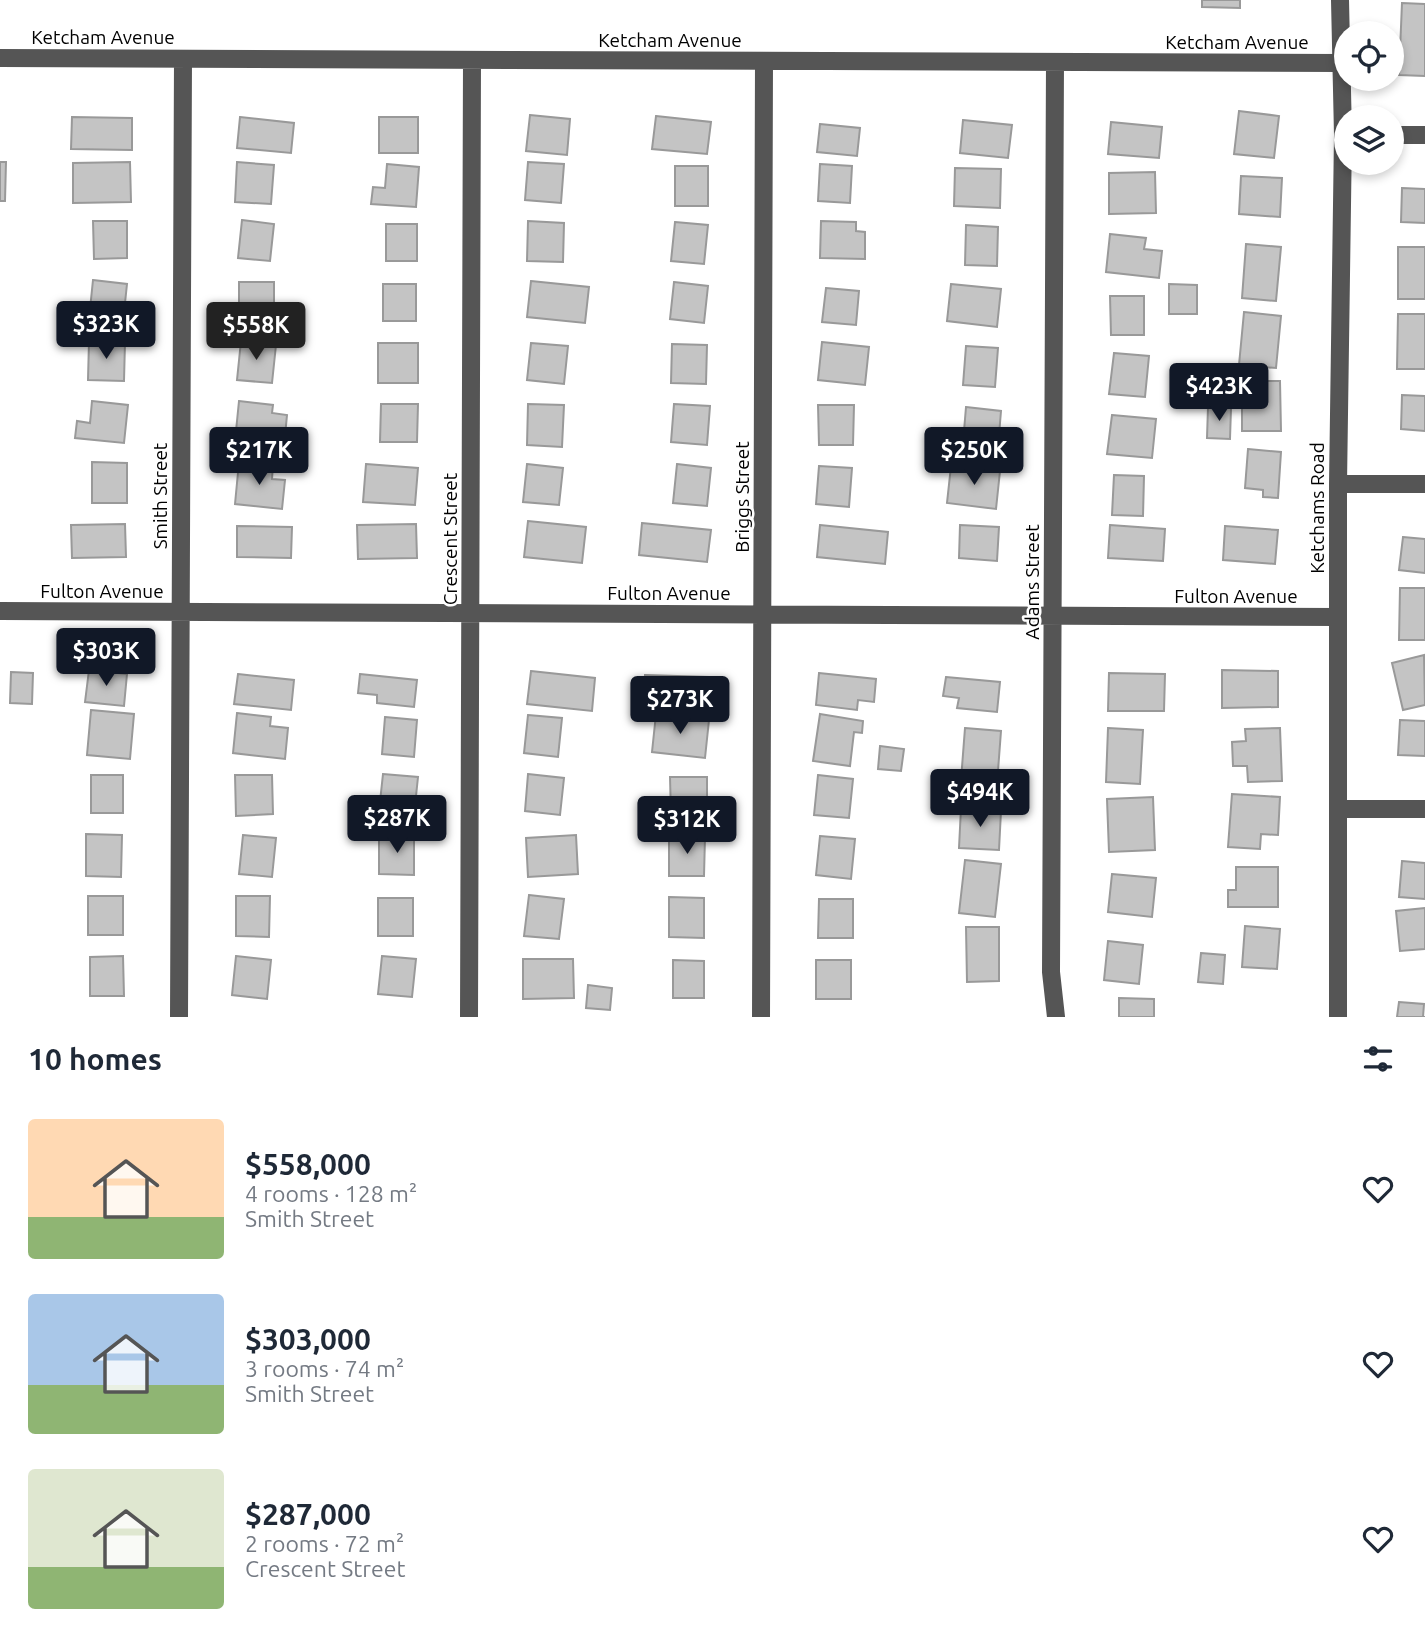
<!DOCTYPE html>
<html lang="en">
<head>
<meta charset="utf-8">
<style>
	body { margin:0; font-family:Ubuntu,sans-serif; background:#f2f2f3; color:#1f2937; height:100vh; display:flex; flex-direction:column; font-size:26px; white-space:nowrap }
	* { box-sizing:border-box; margin:0 }
	p { font-size:23px; color:#747a83 }
	.icon { flex:none; width:38px; height:38px; fill:none; stroke:currentColor; stroke-width:2; stroke-linecap:round; stroke-linejoin:round }
	.map { position:relative; height:1017px; overflow:hidden }
	.drawer { display:flex; flex-direction:column; background:#fff; flex:1 }
	.drawer>* { flex:none }
	.fabs { position:absolute; left:1334px; top:21px; display:grid; gap:14px }
	.fabs a { display:grid; place-items:center; width:70px; height:70px; border-radius:50%; background:#fff; box-shadow:0 4px 10px #0003; font-size:35px }
	.price { position:absolute; translate:-50% -60px; padding:0 16px; border-radius:7px; background:#111827; color:#fff; font-size:23px; line-height:46px; filter:drop-shadow(0 2px 4px #0008) }
	.price::after { content:''; position:absolute; left:50%; top:42px; width:21px; height:16px; margin-left:-10px; background:inherit; clip-path:polygon(0 0,100% 0,50% 100%) }
	.price.active { background:#222; color:#fff }
	ul { padding:0; list-style:none }
	li { display:flex; align-items:center; gap:21px; height:175px; padding:0 28px }
	li span { display:grid; place-items:center; flex:none; width:196px; height:140px; border-radius:7px; color:#555 }
	li>.icon { margin-inline-start:auto }
	span .icon { width:84px; height:84px; fill:#fffc; stroke-width:1 }
	li b { font-size:30px }
	h2 { display:flex; justify-content:space-between; align-items:center; height:84px; padding:0 28px; font-size:30px }
	.map>svg:first-child { display:block }
	.building { fill:#c4c4c4; stroke:#999; stroke-width:2 }
	.lines { fill:none; stroke-linecap:round; stroke-linejoin:round }
	.minor { stroke:#555; stroke-width:18 }
	.labels { text-anchor:middle; dominant-baseline:central; stroke-width:5; stroke-linejoin:round; paint-order:stroke }
	.street-label { font-size:19px; fill:#000; stroke:#fff }
</style>
</head>
<body>
<div class="map">
<svg width="1425" height="1017" viewBox="0 0 1425 1017">
	<rect width="100%" height="100%" fill="#fff"/>
	<path class="building" d="M 1202,0 L 1240,0 L 1240,8 L 1202,7 Z
		M 1402,3 L 1425,4 L 1425,76 L 1399,75 Z
		M 1239,111 L 1279,116 L 1274,158 L 1234,154 Z
		M 530,115 L 570,119 L 567,155 L 526,151 Z
		M 656,116 L 711,122 L 707,154 L 652,149 Z
		M 72,117 L 132,118 L 132,150 L 71,149 Z
		M 240,117 L 294,123 L 291,153 L 237,148 Z
		M 379,117 L 418,117 L 418,153 L 379,153 Z
		M 963,120 L 1012,125 L 1008,158 L 960,153 Z
		M 1111,122 L 1162,127 L 1159,158 L 1108,154 Z
		M 820,124 L 860,128 L 857,156 L 817,152 Z
		M 0,162 L 6,162 L 5,201 L 0,201 Z
		M 130,162 L 131,202 L 73,203 L 73,163 Z
		M 237,162 L 274,165 L 271,204 L 235,202 Z
		M 528,162 L 564,164 L 561,203 L 525,200 Z
		M 387,164 L 419,167 L 416,207 L 371,204 L 373,187 L 385,188 Z
		M 820,164 L 852,166 L 850,203 L 818,201 Z
		M 675,166 L 708,166 L 708,206 L 675,206 Z
		M 955,168 L 1001,169 L 1000,208 L 954,206 Z
		M 1155,172 L 1156,213 L 1109,214 L 1109,173 Z
		M 1241,176 L 1282,178 L 1280,217 L 1239,214 Z
		M 1402,188 L 1425,189 L 1425,223 L 1401,222 Z
		M 242,220 L 274,224 L 270,261 L 238,258 Z
		M 93,221 L 127,221 L 127,258 L 94,259 Z
		M 528,221 L 564,223 L 563,262 L 527,261 Z
		M 821,221 L 856,222 L 856,231 L 865,232 L 865,259 L 820,258 Z
		M 675,222 L 708,225 L 704,264 L 671,261 Z
		M 386,224 L 417,224 L 417,261 L 386,261 Z
		M 966,225 L 998,227 L 997,266 L 965,265 Z
		M 1110,234 L 1146,238 L 1144,249 L 1162,251 L 1159,278 L 1106,272 Z
		M 1246,244 L 1281,247 L 1276,301 L 1242,298 Z
		M 1398,247 L 1425,247 L 1425,299 L 1398,299 Z
		M 93,280 L 127,284 L 123,322 L 89,319 Z
		M 531,281 L 589,287 L 585,323 L 527,317 Z
		M 239,282 L 274,282 L 274,322 L 239,322 Z
		M 674,282 L 708,286 L 704,323 L 670,319 Z
		M 383,284 L 416,284 L 416,321 L 383,321 Z
		M 951,284 L 1001,289 L 997,327 L 947,321 Z
		M 1169,284 L 1197,285 L 1197,314 L 1169,314 Z
		M 826,288 L 859,291 L 856,325 L 822,322 Z
		M 1110,296 L 1144,296 L 1144,335 L 1111,335 Z
		M 1244,312 L 1281,316 L 1276,368 L 1239,365 Z
		M 1398,314 L 1425,314 L 1425,369 L 1397,369 Z
		M 89,341 L 125,342 L 124,381 L 88,380 Z
		M 241,341 L 276,345 L 272,383 L 237,380 Z
		M 822,342 L 869,347 L 865,385 L 818,380 Z
		M 378,343 L 418,343 L 418,383 L 378,383 Z
		M 531,343 L 568,346 L 564,384 L 527,380 Z
		M 672,344 L 707,345 L 706,384 L 671,383 Z
		M 966,346 L 998,348 L 995,387 L 963,385 Z
		M 1114,353 L 1149,356 L 1145,397 L 1109,394 Z
		M 1242,381 L 1280,381 L 1281,431 L 1242,431 Z
		M 1402,395 L 1425,396 L 1425,431 L 1401,429 Z
		M 92,401 L 128,405 L 124,443 L 75,438 L 77,421 L 90,423 Z
		M 239,401 L 273,405 L 272,413 L 287,415 L 284,446 L 235,441 Z
		M 381,404 L 418,404 L 417,442 L 380,442 Z
		M 528,404 L 564,405 L 562,447 L 527,445 Z
		M 674,404 L 710,406 L 707,445 L 671,442 Z
		M 818,405 L 854,405 L 853,445 L 819,445 Z
		M 966,407 L 1001,411 L 998,447 L 963,443 Z
		M 1208,407 L 1231,408 L 1230,439 L 1207,438 Z
		M 1112,415 L 1156,419 L 1152,458 L 1107,454 Z
		M 1248,449 L 1281,452 L 1278,498 L 1263,497 L 1263,490 L 1245,488 Z
		M 92,462 L 127,463 L 127,503 L 92,503 Z
		M 239,462 L 273,465 L 272,479 L 285,480 L 282,509 L 235,504 Z
		M 366,464 L 418,468 L 415,505 L 363,502 Z
		M 527,464 L 563,468 L 559,505 L 523,502 Z
		M 677,464 L 711,468 L 707,506 L 673,503 Z
		M 819,466 L 852,468 L 849,507 L 816,504 Z
		M 951,466 L 1000,471 L 996,509 L 947,503 Z
		M 1114,475 L 1144,476 L 1143,516 L 1112,515 Z
		M 528,521 L 586,527 L 582,563 L 524,557 Z
		M 642,523 L 711,530 L 707,562 L 639,555 Z
		M 125,524 L 126,557 L 72,558 L 71,525 Z
		M 416,524 L 417,558 L 358,559 L 357,525 Z
		M 820,525 L 888,532 L 885,564 L 817,557 Z
		M 960,525 L 999,527 L 997,561 L 959,558 Z
		M 1110,525 L 1165,529 L 1163,561 L 1108,558 Z
		M 237,526 L 292,527 L 291,558 L 237,557 Z
		M 1225,526 L 1278,530 L 1275,564 L 1223,560 Z
		M 1403,537 L 1425,539 L 1425,573 L 1399,570 Z
		M 1400,588 L 1425,588 L 1425,640 L 1399,640 Z
		M 1424,655 L 1425,705 L 1403,710 L 1392,663 Z
		M 89,670 L 127,674 L 124,706 L 85,702 Z
		M 1222,670 L 1278,671 L 1278,707 L 1222,708 Z
		M 531,671 L 595,678 L 592,711 L 527,704 Z
		M 11,672 L 33,673 L 32,704 L 10,703 Z
		M 819,673 L 876,679 L 874,702 L 858,700 L 857,710 L 816,705 Z
		M 1109,673 L 1165,674 L 1164,711 L 1108,711 Z
		M 238,674 L 294,680 L 291,710 L 234,704 Z
		M 360,674 L 417,680 L 414,707 L 377,703 L 377,695 L 358,693 Z
		M 645,675 L 708,677 L 707,708 L 644,706 Z
		M 946,677 L 1000,682 L 997,712 L 957,708 L 959,698 L 943,696 Z
		M 91,710 L 134,714 L 130,759 L 87,755 Z
		M 237,713 L 271,717 L 270,726 L 288,728 L 285,759 L 233,753 Z
		M 656,714 L 709,720 L 705,758 L 652,752 Z
		M 820,714 L 863,721 L 862,733 L 854,732 L 850,766 L 813,761 Z
		M 528,715 L 562,718 L 558,757 L 524,753 Z
		M 385,717 L 417,720 L 414,757 L 382,754 Z
		M 1400,720 L 1425,721 L 1425,756 L 1398,755 Z
		M 965,728 L 1001,731 L 997,784 L 961,780 Z
		M 1108,728 L 1143,730 L 1140,784 L 1106,782 Z
		M 1280,728 L 1282,781 L 1248,782 L 1247,766 L 1233,766 L 1232,742 L 1246,741 L 1245,729 Z
		M 880,746 L 904,749 L 901,771 L 878,769 Z
		M 383,774 L 418,777 L 414,815 L 379,811 Z
		M 528,774 L 564,778 L 560,815 L 525,811 Z
		M 91,775 L 123,775 L 123,813 L 91,813 Z
		M 235,775 L 272,775 L 273,814 L 236,816 Z
		M 818,775 L 853,779 L 849,818 L 814,815 Z
		M 670,777 L 707,777 L 707,816 L 671,816 Z
		M 1232,794 L 1280,797 L 1278,835 L 1261,834 L 1260,849 L 1228,847 Z
		M 1153,797 L 1155,850 L 1109,852 L 1107,799 Z
		M 961,808 L 1001,811 L 999,850 L 959,848 Z
		M 86,834 L 122,835 L 121,877 L 86,876 Z
		M 243,835 L 276,838 L 272,877 L 239,874 Z
		M 576,835 L 578,874 L 528,877 L 526,838 Z
		M 379,836 L 414,836 L 414,875 L 379,874 Z
		M 820,836 L 855,839 L 851,879 L 816,875 Z
		M 669,837 L 705,837 L 704,876 L 669,876 Z
		M 965,860 L 1001,864 L 995,917 L 959,913 Z
		M 1402,861 L 1425,863 L 1425,899 L 1399,897 Z
		M 1236,867 L 1278,867 L 1278,907 L 1228,907 L 1228,890 L 1236,890 Z
		M 1112,874 L 1156,878 L 1152,917 L 1108,912 Z
		M 529,895 L 564,899 L 559,939 L 524,936 Z
		M 88,896 L 123,896 L 123,935 L 88,935 Z
		M 236,896 L 270,896 L 269,937 L 236,936 Z
		M 669,897 L 704,898 L 704,938 L 669,937 Z
		M 378,898 L 413,898 L 413,936 L 378,936 Z
		M 819,899 L 853,899 L 853,938 L 818,938 Z
		M 1425,908 L 1425,949 L 1400,951 L 1396,911 Z
		M 1245,926 L 1280,929 L 1277,969 L 1242,967 Z
		M 966,927 L 999,927 L 999,981 L 967,982 Z
		M 1108,941 L 1143,945 L 1139,984 L 1104,980 Z
		M 1201,953 L 1225,955 L 1223,984 L 1198,982 Z
		M 123,956 L 124,996 L 90,996 L 90,957 Z
		M 236,956 L 271,960 L 267,999 L 232,995 Z
		M 382,956 L 416,959 L 412,997 L 378,994 Z
		M 523,959 L 573,959 L 574,998 L 523,999 Z
		M 673,960 L 704,961 L 704,998 L 673,998 Z
		M 816,960 L 851,960 L 851,999 L 816,999 Z
		M 588,985 L 612,988 L 610,1010 L 586,1008 Z
		M 1119,998 L 1154,999 L 1154,1017 L 1119,1017 Z
		M 1399,1002 L 1424,1004 L 1423,1017 L 1425,1017 L 1397,1017 Z"/>
	<g class="lines">
		<path class="minor" d="M 0,58 L 1341,63
			M 1055,62 L 1051,972 L 1056,1017
			M 1391,135 L 1425,135
			M 1338,484 L 1425,484
			M 0,611 L 1338,617
			M 1339,809 L 1425,809
			M 179,1017 L 183,59
			M 469,1017 L 472,61
			M 761,1017 L 764,61
			M 1338,1017 L 1338,484 L 1343,135 L 1340,0"/>
	</g>
	<g class="labels">
		<g class="street-label">
			<text x="103" y="37">Ketcham Avenue</text>
			<text x="670" y="40">Ketcham Avenue</text>
			<text x="1237" y="42">Ketcham Avenue</text>
			<text transform="translate(160 496) rotate(-90)">Smith Street</text>
			<text transform="translate(742 497) rotate(-90)">Briggs Street</text>
			<text transform="translate(1317 508) rotate(-90)">Ketchams Road</text>
			<text transform="translate(450 539) rotate(-90)">Crescent Street</text>
			<text transform="translate(1032 582) rotate(-90)">Adams Street</text>
			<text x="102" y="591">Fulton Avenue</text>
			<text x="669" y="593">Fulton Avenue</text>
			<text x="1236" y="596">Fulton Avenue</text>
		</g>
	</g>
</svg>
<div class="fabs">
<a><svg class="icon" aria-label="locate" viewBox="0 0 24 24"><circle cx="12" cy="12" r="6"/><path d="M12 2v4M12 18v4M2 12h4M18 12h4"/></svg></a>
<a><svg class="icon" aria-label="layers" viewBox="0 0 24 24"><path d="M12 4l9 5-9 5-9-5zM3 14l9 5 9-5"/></svg></a>
</div>
<b class="price" style="left:106px;top:361px">$323K</b>
<b class="price active" style="left:256px;top:362px">$558K</b>
<b class="price" style="left:1219px;top:423px">$423K</b>
<b class="price" style="left:259px;top:487px">$217K</b>
<b class="price" style="left:974px;top:487px">$250K</b>
<b class="price" style="left:106px;top:688px">$303K</b>
<b class="price" style="left:680px;top:736px">$273K</b>
<b class="price" style="left:980px;top:829px">$494K</b>
<b class="price" style="left:397px;top:855px">$287K</b>
<b class="price" style="left:687px;top:856px">$312K</b>
</div>
<section class="drawer">
<h2>10 homes<svg class="icon" aria-label="filters" viewBox="0 0 24 24"><path d="M4 7h16M4 17h16"/><circle cx="9" cy="7" r="2"/><circle cx="15" cy="17" r="2"/></svg></h2>
<ul>
<li><span style="background:linear-gradient(#ffd9b3 70%,#8fb573 0)"><svg class="icon" aria-label="home" viewBox="0 0 24 24"><path d="M3 11l9-7 9 7M6 9v11h12V9"/></svg></span><div><b>$558,000</b><p>4 rooms · 128 m²</p><p>Smith Street</p></div><svg class="icon" aria-label="heart" viewBox="0 0 24 24"><path d="M12 20l-8-8c-3-5 5-10 8-4 3-6 11-1 8 4z"/></svg></li>
<li><span style="background:linear-gradient(#a9c7e8 65%,#8fb573 0)"><svg class="icon" aria-label="home" viewBox="0 0 24 24"><path d="M3 11l9-7 9 7M6 9v11h12V9"/></svg></span><div><b>$303,000</b><p>3 rooms · 74 m²</p><p>Smith Street</p></div><svg class="icon" aria-label="heart" viewBox="0 0 24 24"><path d="M12 20l-8-8c-3-5 5-10 8-4 3-6 11-1 8 4z"/></svg></li>
<li><span style="background:linear-gradient(#dfe7d0 70%,#8fb573 0)"><svg class="icon" aria-label="home" viewBox="0 0 24 24"><path d="M3 11l9-7 9 7M6 9v11h12V9"/></svg></span><div><b>$287,000</b><p>2 rooms · 72 m²</p><p>Crescent Street</p></div><svg class="icon" aria-label="heart" viewBox="0 0 24 24"><path d="M12 20l-8-8c-3-5 5-10 8-4 3-6 11-1 8 4z"/></svg></li>
</ul>
</section>
</body>
</html>
